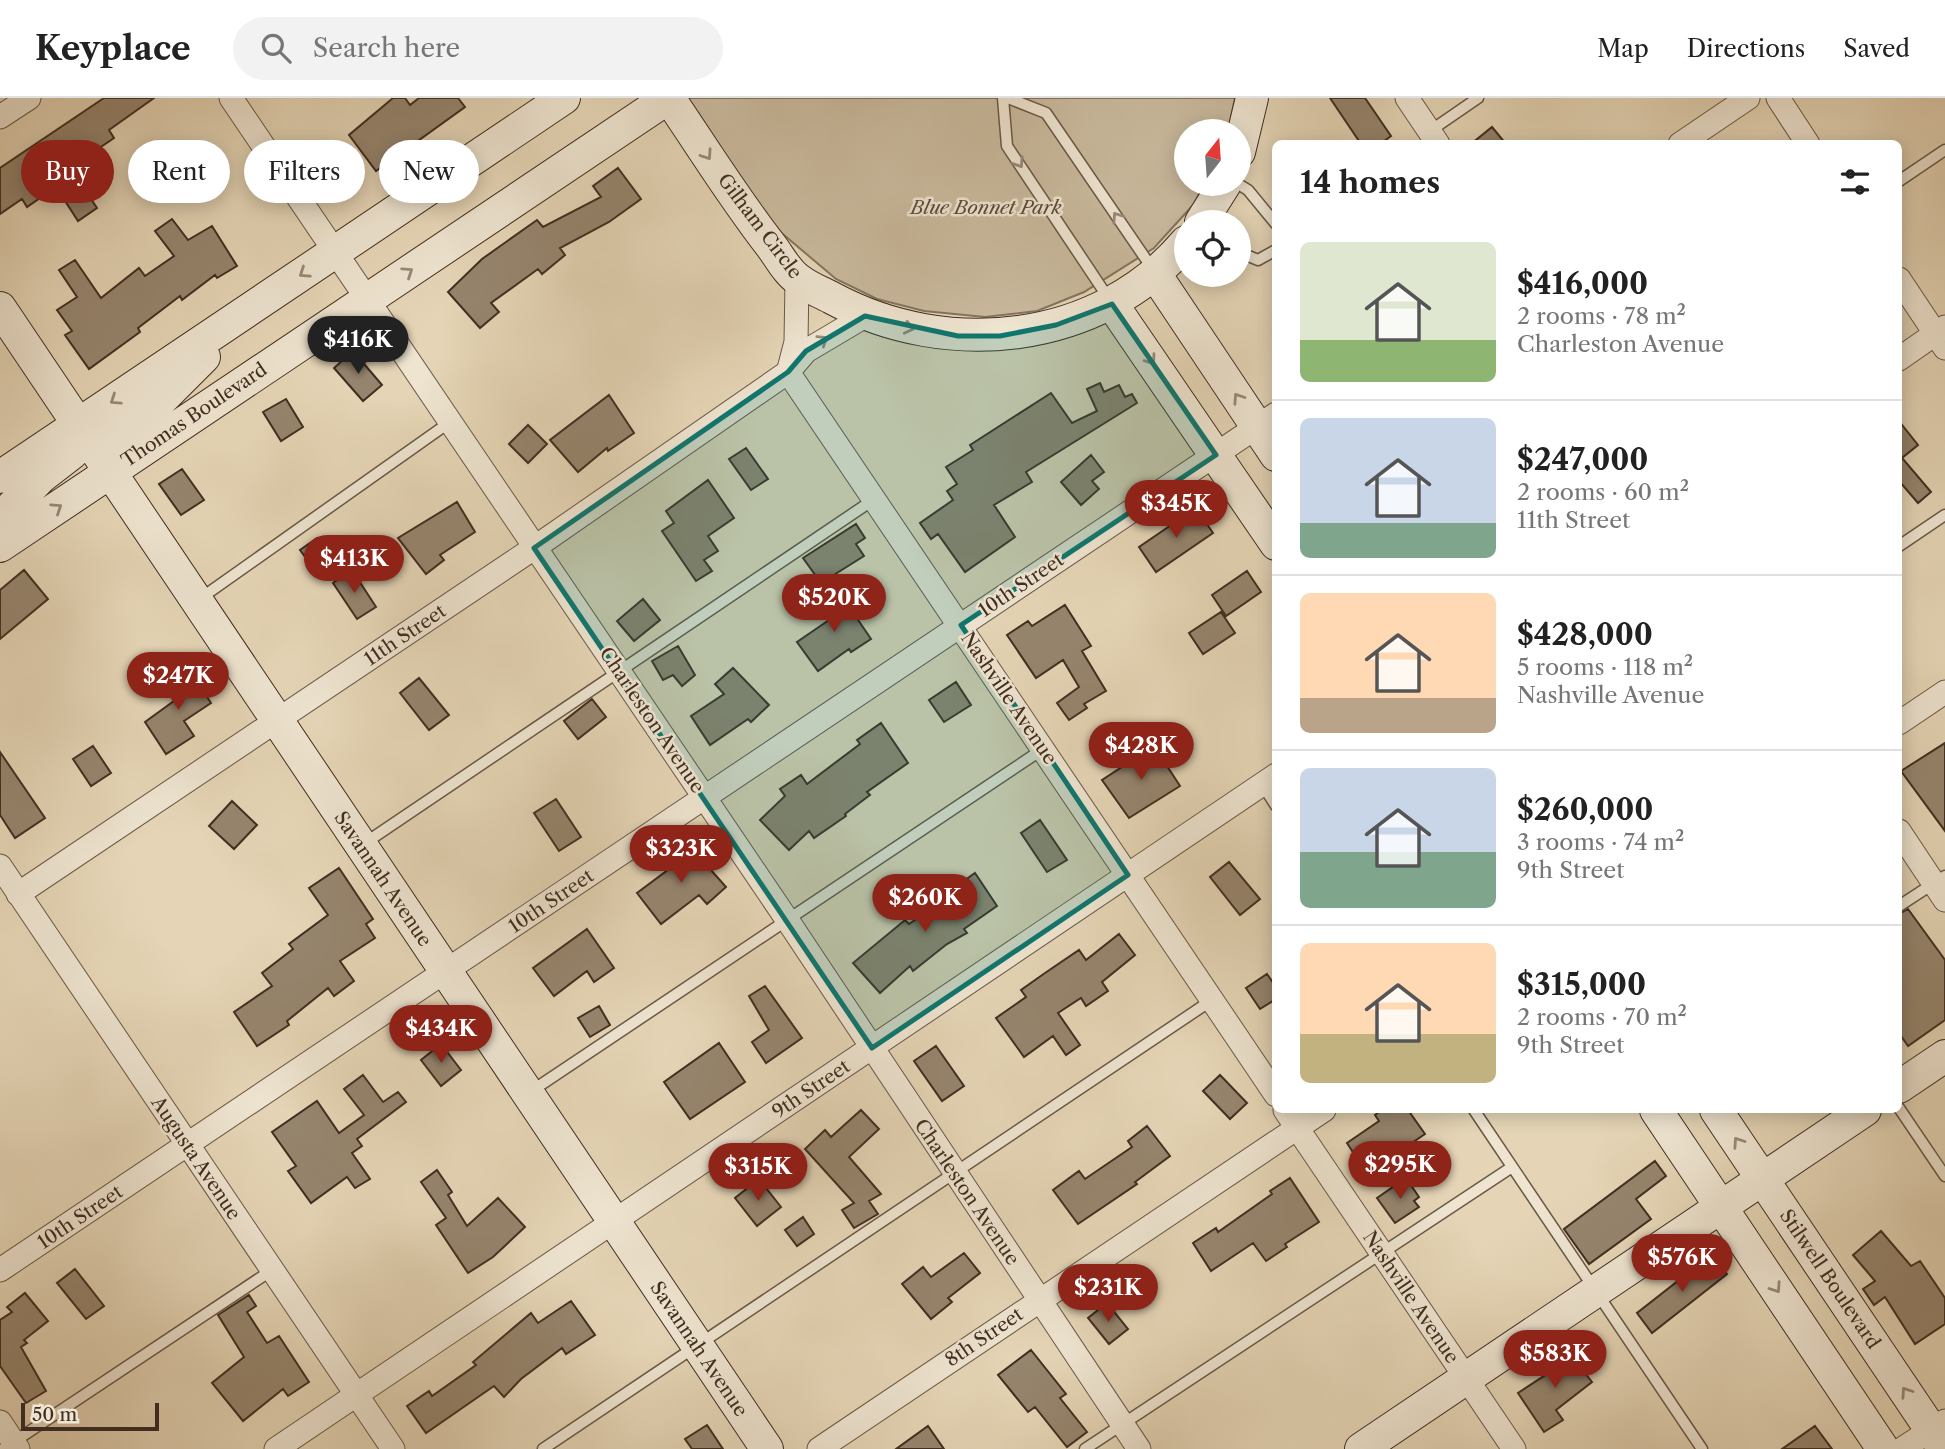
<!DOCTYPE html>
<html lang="en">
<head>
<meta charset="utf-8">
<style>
	body { margin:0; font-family:"Libre Caslon Text",serif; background:#f2f2f2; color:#222; height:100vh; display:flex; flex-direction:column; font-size:26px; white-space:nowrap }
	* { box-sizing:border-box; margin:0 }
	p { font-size:23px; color:#767676 }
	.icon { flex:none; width:38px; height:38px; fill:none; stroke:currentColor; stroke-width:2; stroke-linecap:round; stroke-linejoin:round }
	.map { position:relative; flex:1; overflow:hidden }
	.sheet { position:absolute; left:1272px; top:42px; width:630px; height:973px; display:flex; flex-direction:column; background:#fff; border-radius:10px; box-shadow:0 4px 18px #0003 }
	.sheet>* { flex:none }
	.hud { position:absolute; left:21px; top:42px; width:665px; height:63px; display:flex; gap:14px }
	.needle { width:46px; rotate:17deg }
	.buttons { position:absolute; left:1174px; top:21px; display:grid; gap:14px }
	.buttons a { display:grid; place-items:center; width:77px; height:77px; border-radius:50%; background:#fff; box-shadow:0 4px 18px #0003; font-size:35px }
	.scale { position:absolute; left:21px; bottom:18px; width:138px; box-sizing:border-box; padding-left:7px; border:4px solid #412e21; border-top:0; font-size:19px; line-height:24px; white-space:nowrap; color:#412e21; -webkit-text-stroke:5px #eee4d0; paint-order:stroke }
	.price { position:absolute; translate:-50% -60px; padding:0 16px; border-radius:24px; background:#8f2418; color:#fff; font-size:23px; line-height:46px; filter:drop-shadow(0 2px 4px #0008) }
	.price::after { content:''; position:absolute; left:50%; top:42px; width:21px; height:16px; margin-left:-10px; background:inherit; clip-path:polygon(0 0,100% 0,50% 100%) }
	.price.current { background:#222; color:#fff }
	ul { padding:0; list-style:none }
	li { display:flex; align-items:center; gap:21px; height:175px; padding:0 28px }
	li+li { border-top:2px solid #e0e0e0 }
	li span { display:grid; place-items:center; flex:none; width:196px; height:140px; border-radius:10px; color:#555 }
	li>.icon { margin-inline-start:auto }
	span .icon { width:84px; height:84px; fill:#fffc; stroke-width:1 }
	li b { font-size:30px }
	h2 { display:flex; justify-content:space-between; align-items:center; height:84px; padding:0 28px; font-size:30px }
	.chip { padding:0 24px; border-radius:32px; background:#fff; box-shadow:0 4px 18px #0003; font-size:24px; line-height:63px }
	.chip.current { background:#8f2418; color:#fff }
	header { display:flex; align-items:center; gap:42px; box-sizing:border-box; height:98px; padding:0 35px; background:#fff; border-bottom:2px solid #e0e0e0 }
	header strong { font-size:33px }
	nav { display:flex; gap:38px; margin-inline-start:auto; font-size:24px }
	.search { width:490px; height:63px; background:#f2f2f2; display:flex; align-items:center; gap:18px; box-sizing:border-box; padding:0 24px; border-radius:38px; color:#767676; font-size:26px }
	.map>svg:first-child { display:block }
	.green { fill:#c9b99d; stroke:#85745f; stroke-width:2 }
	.building { fill:#96856e; stroke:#412e21; stroke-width:2 }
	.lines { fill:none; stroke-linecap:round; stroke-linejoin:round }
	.lane-casing { stroke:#6a5846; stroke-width:13 }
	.street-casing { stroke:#6a5846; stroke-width:25 }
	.secondary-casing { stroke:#412e21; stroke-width:34 }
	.lane { stroke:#eee4d0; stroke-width:10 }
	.street { stroke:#eee4d0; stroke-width:23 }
	.secondary { stroke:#eee4d0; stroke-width:32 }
	.oneway { stroke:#988978 }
	.marked { fill:#0f766e; fill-opacity:0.2; stroke:#0f766e; stroke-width:5; stroke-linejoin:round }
	.labels { text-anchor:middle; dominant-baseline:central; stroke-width:5; stroke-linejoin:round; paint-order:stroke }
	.park-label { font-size:19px; font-style:italic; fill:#5c4a3a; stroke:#eee4d0 }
	.street-label { font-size:19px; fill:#412e21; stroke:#eee4d0 }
</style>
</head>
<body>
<header>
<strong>Keyplace</strong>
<div class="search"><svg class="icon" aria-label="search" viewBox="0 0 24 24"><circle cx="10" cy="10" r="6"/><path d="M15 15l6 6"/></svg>Search here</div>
<nav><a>Map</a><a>Directions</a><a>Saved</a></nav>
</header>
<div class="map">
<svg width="1945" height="1351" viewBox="0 0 1945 1351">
	<rect width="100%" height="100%" fill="#e5d5b6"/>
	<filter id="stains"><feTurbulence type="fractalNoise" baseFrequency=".00286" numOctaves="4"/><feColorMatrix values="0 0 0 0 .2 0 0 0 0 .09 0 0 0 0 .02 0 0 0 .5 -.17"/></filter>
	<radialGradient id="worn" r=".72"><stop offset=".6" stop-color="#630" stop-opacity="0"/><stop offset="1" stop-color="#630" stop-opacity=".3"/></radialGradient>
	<path class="green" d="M 687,0 L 1235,0 L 1228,33 L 1186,33 L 1186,86 L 1204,86 L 1194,106 L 1154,150 L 1084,194 L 1037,213 L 985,219 L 924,213 L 877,201 L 836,181 L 765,121 Z"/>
	<path class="building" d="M 104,0 L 154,0 L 109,32 L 114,40 L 70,70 L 97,110 L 78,123 L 56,89 L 27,109 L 22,101 L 0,116 L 0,70 Z
		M 393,0 L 405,0 L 410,7 L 419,0 L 458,0 L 465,9 L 376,73 L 349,37 Z
		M 1330,0 L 1365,0 L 1391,38 L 1380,46 L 1361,46 Z
		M 1492,29 L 1506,46 L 1471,46 Z
		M 618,70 L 641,101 L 609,124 L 560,150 L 565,157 L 542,176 L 538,171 L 491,205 L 499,214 L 480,230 L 448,194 L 482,161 L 537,122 L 543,129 L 601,99 L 593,88 Z
		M 172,121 L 188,142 L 212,128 L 237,168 L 217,180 L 215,177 L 182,202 L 180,198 L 138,230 L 140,234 L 89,271 L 65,237 L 72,233 L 57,212 L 77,199 L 59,172 L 75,162 L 101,200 L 139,170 L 145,178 L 174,158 L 155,133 Z
		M 353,253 L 382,287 L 363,303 L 334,270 Z
		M 1100,285 L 1104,294 L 1119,287 L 1125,299 L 1132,296 L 1137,305 L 1026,374 L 1032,384 L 994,407 L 1015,439 L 965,474 L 938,436 L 931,441 L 920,425 L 953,402 L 947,393 L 957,386 L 946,369 L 973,352 L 970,347 L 1051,295 L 1072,325 L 1097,313 L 1087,291 Z
		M 609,297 L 634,335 L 608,353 L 607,350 L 578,374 L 550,342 Z
		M 286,301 L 303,329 L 281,343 L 263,314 Z
		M 1899,323 L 1918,347 L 1902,360 L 1931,394 L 1918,405 L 1899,383 Z
		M 528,327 L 547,346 L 528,365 L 509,346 Z
		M 746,350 L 768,381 L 751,392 L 729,361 Z
		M 1091,357 L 1104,374 L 1092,383 L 1099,391 L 1081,407 L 1061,384 Z
		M 182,371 L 204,402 L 181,417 L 159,386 Z
		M 708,382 L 734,420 L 708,438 L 718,453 L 704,462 L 712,473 L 696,483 L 662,433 L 674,425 L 666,413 Z
		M 457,404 L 475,434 L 440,457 L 444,462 L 426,476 L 398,440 Z
		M 1196,410 L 1213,435 L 1156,474 L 1139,449 Z
		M 856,426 L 865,440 L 856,446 L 864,458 L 821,485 L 803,460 Z
		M 317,440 L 329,455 L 311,467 L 300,452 Z
		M 24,472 L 48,501 L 0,541 L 0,492 Z
		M 352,472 L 376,509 L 357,521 L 333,485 Z
		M 1247,473 L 1261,494 L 1226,518 L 1212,497 Z
		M 839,494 L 871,541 L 851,554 L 849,551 L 818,573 L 797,544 L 829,522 L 819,507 Z
		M 643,501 L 660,522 L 634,543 L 617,523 Z
		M 1065,507 L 1091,548 L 1082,553 L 1106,593 L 1084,606 L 1087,610 L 1069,622 L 1057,605 L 1079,589 L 1063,562 L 1036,580 L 1007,537 L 1028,523 L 1032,528 Z
		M 1221,514 L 1235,535 L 1203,556 L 1189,535 Z
		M 678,548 L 695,577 L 682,588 L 673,577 L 663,582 L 652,563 Z
		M 188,570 L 211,605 L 184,623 L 194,638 L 166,656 L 145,624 L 178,600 L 168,584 Z
		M 733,570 L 769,607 L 751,624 L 748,621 L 710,647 L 691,618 L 724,596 L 715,586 Z
		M 419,580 L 449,617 L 429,632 L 400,595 Z
		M 956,584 L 971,607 L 944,624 L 929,602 Z
		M 592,601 L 606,619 L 578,641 L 564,623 Z
		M 881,625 L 908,665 L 867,694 L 870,697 L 845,716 L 846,718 L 814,740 L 809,733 L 789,752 L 760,722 L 785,698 L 780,691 L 801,677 L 807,686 L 860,646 L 857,642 Z
		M 1945,645 L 1945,733 L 1901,673 Z
		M 93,648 L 111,675 L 91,688 L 73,661 Z
		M 1154,648 L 1180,688 L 1129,720 L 1102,682 Z
		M 0,654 L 45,720 L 15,740 L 0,717 Z
		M 556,701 L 581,739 L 559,753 L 534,715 Z
		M 232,703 L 257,727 L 234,751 L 209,728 Z
		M 1040,722 L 1067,762 L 1047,774 L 1021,735 Z
		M 686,744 L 726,789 L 707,806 L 699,797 L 661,826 L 637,795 L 673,768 L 667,761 Z
		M 1229,764 L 1260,801 L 1240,817 L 1210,779 Z
		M 339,770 L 373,821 L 366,826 L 375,840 L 340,863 L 354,883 L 334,898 L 328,890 L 287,923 L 289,927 L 257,948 L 234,914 L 272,888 L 262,875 L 293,851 L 289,846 L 328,817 L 309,790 Z
		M 975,775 L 997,808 L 964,831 L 967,835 L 947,846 L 913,873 L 910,868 L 880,895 L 853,865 L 905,822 L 909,826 L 956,794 L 954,790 Z
		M 1908,811 L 1945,862 L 1945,922 L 1908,948 L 1899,935 L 1899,816 Z
		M 587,831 L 614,870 L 594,884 L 587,873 L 554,898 L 533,870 Z
		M 1119,836 L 1135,857 L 1102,884 L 1108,893 L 1086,908 L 1081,900 L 1058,915 L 1080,947 L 1066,957 L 1053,938 L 1024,959 L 996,920 L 1026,899 L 1021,892 L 1045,875 L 1079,852 L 1086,862 Z
		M 1267,876 L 1276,889 L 1276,901 L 1260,911 L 1246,890 Z
		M 765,888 L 802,940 L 766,965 L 752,944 L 769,932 L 749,898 Z
		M 599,908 L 610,927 L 590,939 L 578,920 Z
		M 719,945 L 745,984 L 690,1021 L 664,984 Z
		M 441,946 L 461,972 L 441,988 L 421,962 Z
		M 936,948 L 964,988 L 942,1003 L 914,963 Z
		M 363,977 L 383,1004 L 398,994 L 406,1004 L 357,1041 L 362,1048 L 352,1055 L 370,1081 L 355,1090 L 347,1079 L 311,1105 L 288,1073 L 296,1068 L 272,1034 L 317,1003 L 339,1035 L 364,1017 L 344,991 Z
		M 1220,977 L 1247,1005 L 1230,1021 L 1203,993 Z
		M 861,1012 L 879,1031 L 849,1059 L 881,1096 L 869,1103 L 878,1116 L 854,1130 L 842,1112 L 854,1105 L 805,1051 L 825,1032 L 831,1039 Z
		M 1382,1012 L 1408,1012 L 1425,1036 L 1400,1053 L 1397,1049 L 1364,1071 L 1347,1045 L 1379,1023 L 1375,1017 Z
		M 1147,1028 L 1170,1058 L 1135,1084 L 1137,1086 L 1078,1126 L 1053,1092 L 1079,1073 L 1085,1081 L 1132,1049 L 1128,1043 Z
		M 1655,1063 L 1666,1078 L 1636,1101 L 1651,1121 L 1589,1166 L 1564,1131 Z
		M 437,1072 L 452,1094 L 448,1097 L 467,1128 L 498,1100 L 525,1129 L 493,1159 L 468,1175 L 436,1127 L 446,1120 L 421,1084 Z
		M 1290,1080 L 1319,1124 L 1285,1146 L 1287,1149 L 1266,1163 L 1253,1145 L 1211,1173 L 1193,1145 L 1216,1130 L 1218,1134 L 1272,1096 L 1270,1093 Z
		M 1406,1080 L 1419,1099 L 1414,1103 L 1419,1109 L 1395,1125 L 1377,1100 Z
		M 759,1081 L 781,1109 L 757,1128 L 735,1100 Z
		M 803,1119 L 814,1136 L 797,1148 L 785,1132 Z
		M 1881,1133 L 1911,1168 L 1920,1163 L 1945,1200 L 1945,1226 L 1915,1246 L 1885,1199 L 1874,1207 L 1863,1191 L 1875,1183 L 1853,1157 Z
		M 964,1155 L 980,1175 L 948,1200 L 952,1204 L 931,1221 L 902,1186 L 923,1169 L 931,1179 Z
		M 1711,1157 L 1727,1176 L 1652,1235 L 1637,1215 Z
		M 75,1171 L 104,1208 L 86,1221 L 57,1185 Z
		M 25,1195 L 48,1223 L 24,1242 L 27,1245 L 21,1249 L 46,1293 L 26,1305 L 0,1268 L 0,1222 L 12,1214 L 7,1209 Z
		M 249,1197 L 256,1208 L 247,1214 L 267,1245 L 279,1238 L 309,1284 L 288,1298 L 283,1291 L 243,1323 L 212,1285 L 244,1259 L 218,1217 Z
		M 571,1203 L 595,1237 L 566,1256 L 562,1250 L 521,1281 L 504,1299 L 494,1288 L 426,1335 L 407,1308 L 429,1293 L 432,1298 L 476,1267 L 473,1264 L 531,1215 L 538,1225 Z
		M 1107,1205 L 1128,1231 L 1109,1246 L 1088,1220 Z
		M 1031,1252 L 1066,1296 L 1060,1300 L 1087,1334 L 1067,1349 L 1035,1309 L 1028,1314 L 998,1277 Z
		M 1567,1252 L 1592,1284 L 1556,1312 L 1563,1322 L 1544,1334 L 1518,1295 L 1553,1272 L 1549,1267 Z
		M 707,1327 L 723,1351 L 692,1351 L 685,1341 Z
		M 928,1328 L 944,1351 L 896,1351 Z
		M 1815,1328 L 1832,1351 L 1782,1351 Z"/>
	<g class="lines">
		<g class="lane-casing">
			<path id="lane" d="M 1003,0 L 1007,48 L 1109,201
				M 1008,0 L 1046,15 L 1154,173
				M 1430,33 L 1478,0
				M 1899,83 L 1945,52
				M 1238,86 L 1248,92 L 1276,126
				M 1239,154 L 1258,162 L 1276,152
				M 1899,448 L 1945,417
				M 201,500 L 450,324
				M 1262,686 L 1276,708
				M 365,745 L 876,400
				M 1899,808 L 1945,778
				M 530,994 L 1043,651
				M 1899,1010 L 1945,1078
				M 1474,1012 L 1702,1351
				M 3,1351 L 272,1172
				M 543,1351 L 1212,902
				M 1085,1351 L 1512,1069"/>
		</g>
		<g class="street-casing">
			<path id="street" d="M 231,0 L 788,823 L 1139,1351
				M 1407,0 L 1438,46
				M 1778,0 L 1808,46
				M 0,19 L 29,0
				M 1680,46 L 1748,0
				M 1899,181 L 1945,250
				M 1899,261 L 1945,229
				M 789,271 L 796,244 L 797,182
				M 788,274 L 1276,997
				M 1899,625 L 1945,594
				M 1899,733 L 1945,802
				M 0,768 L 393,1351
				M 18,796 L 534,450 L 788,274 L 806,253 L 865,218
				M 1285,1012 L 1514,1351
				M 0,1172 L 1276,316
				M 0,1324 L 18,1351
				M 276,1351 L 1276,677
				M 819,1351 L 1324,1012
				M 1902,1351 L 1945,1323"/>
		</g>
		<g class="secondary-casing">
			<path id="secondary" d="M 669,0 C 703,50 735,102 772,149 C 780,160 788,175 799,182 C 809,190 821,194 832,200 C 947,262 1099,247 1186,144
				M 1239,54 L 1252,0
				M 1201,124 L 1225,86
				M 1155,176 L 1276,357
				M 1112,206 L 1276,446
				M 0,210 L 767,1351
				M 110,373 L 113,341 L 150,313 L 204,259
				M 0,379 L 564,0
				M 0,421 L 41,379 L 72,355 L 75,343
				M 0,448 L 668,0
				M 1899,989 L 1945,958
				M 1656,1012 L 1883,1351
				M 1716,1012 L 1944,1351
				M 1361,1351 L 1865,1012"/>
		</g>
		<use href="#lane" class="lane"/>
		<use href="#street" class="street"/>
		<use href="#secondary" class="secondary"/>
	</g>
	<defs><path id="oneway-chevron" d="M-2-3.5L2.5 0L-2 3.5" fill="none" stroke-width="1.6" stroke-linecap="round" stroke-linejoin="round" transform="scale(1.75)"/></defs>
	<g class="oneway">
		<use href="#oneway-chevron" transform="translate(707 57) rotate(56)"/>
		<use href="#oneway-chevron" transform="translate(1019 65) rotate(57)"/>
		<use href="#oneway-chevron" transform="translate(1117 119) rotate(-124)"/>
		<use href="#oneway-chevron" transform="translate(408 174) rotate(-34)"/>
		<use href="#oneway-chevron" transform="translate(304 175) rotate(146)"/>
		<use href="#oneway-chevron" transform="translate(909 230) rotate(13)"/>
		<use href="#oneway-chevron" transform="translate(823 242) rotate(-32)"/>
		<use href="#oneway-chevron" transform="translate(1151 262) rotate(55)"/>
		<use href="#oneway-chevron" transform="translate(1238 300) rotate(-124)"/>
		<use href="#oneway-chevron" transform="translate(115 302) rotate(146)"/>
		<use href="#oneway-chevron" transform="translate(57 410) rotate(-34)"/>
		<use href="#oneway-chevron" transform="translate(1738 1044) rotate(-124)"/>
		<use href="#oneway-chevron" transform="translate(1776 1190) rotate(56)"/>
		<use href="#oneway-chevron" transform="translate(1906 1294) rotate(-124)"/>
	</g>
	<path class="marked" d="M 1112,206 L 1216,357 L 961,527 L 1128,777 L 872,950 L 534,450 L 788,274 L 806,253 L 865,218 L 958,238 L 1000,238 L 1056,227 Z"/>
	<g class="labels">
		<g class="park-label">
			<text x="986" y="109">Blue Bonnet Park</text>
		</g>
		<g class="street-label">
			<text transform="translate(760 128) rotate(53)">Gilham Circle</text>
			<text transform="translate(194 317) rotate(-34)">Thomas Boulevard</text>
			<text transform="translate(1021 487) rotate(-34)">10th Street</text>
			<text transform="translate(405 537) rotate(-34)">11th Street</text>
			<text transform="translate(1009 600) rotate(56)">Nashville Avenue</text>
			<text transform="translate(652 622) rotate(56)">Charleston Avenue</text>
			<text transform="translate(383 781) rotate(56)">Savannah Avenue</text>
			<text transform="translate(551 803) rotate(-34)">10th Street</text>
			<text transform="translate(811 991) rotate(-34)">9th Street</text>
			<text transform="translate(196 1060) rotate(56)">Augusta Avenue</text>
			<text transform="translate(967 1094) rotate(56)">Charleston Avenue</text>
			<text transform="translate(80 1119) rotate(-34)">10th Street</text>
			<text transform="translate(1830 1181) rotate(56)">Stilwell Boulevard</text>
			<text transform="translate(1411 1199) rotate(56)">Nashville Avenue</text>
			<text transform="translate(984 1239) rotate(-34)">8th Street</text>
			<text transform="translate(699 1251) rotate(56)">Savannah Avenue</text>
		</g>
	</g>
	<rect width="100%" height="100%" filter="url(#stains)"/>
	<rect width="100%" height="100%" fill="url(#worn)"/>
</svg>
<div class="buttons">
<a><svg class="needle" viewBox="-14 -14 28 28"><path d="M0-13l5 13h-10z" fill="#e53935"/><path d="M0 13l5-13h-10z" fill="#767676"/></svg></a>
<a><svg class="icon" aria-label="locate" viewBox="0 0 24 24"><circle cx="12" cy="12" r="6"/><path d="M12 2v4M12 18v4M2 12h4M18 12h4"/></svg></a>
</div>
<div class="scale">50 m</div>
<b class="price current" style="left:358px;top:278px">$416K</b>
<b class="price" style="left:1176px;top:442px">$345K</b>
<b class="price" style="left:354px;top:497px">$413K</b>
<b class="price" style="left:834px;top:536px">$520K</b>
<b class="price" style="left:178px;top:614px">$247K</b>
<b class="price" style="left:1141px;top:684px">$428K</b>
<b class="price" style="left:681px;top:787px">$323K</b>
<b class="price" style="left:925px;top:836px">$260K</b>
<b class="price" style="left:441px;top:967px">$434K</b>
<b class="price" style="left:1400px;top:1103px">$295K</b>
<b class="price" style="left:758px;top:1105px">$315K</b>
<b class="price" style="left:1682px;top:1196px">$576K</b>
<b class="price" style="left:1108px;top:1226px">$231K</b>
<b class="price" style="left:1555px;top:1292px">$583K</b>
<div class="hud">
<a class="chip current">Buy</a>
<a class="chip">Rent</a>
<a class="chip">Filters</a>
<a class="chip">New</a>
</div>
<section class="sheet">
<h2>14 homes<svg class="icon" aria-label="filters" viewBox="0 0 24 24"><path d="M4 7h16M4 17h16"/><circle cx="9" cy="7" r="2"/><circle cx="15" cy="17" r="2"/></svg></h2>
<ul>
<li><span style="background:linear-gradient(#dfe7d0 70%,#8fb573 0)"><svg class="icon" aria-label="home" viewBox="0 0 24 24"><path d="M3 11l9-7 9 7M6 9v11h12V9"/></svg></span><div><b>$416,000</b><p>2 rooms · 78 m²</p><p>Charleston Avenue</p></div></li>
<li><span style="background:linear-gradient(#c9d6e8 75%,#7fa58c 0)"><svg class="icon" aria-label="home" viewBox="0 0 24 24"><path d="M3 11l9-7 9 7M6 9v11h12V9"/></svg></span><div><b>$247,000</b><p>2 rooms · 60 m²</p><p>11th Street</p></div></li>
<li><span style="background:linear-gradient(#ffd9b3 75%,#b9a48a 0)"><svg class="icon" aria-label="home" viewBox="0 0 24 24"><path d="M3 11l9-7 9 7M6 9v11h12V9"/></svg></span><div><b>$428,000</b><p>5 rooms · 118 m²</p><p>Nashville Avenue</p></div></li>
<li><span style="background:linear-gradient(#c9d6e8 60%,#7fa58c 0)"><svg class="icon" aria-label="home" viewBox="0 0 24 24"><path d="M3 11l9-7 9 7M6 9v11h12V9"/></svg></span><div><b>$260,000</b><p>3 rooms · 74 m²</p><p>9th Street</p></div></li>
<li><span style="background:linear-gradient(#ffd9b3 65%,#c2b280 0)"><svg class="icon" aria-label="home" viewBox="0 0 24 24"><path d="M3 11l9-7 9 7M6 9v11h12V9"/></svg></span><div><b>$315,000</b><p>2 rooms · 70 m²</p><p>9th Street</p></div></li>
</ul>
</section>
</div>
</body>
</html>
